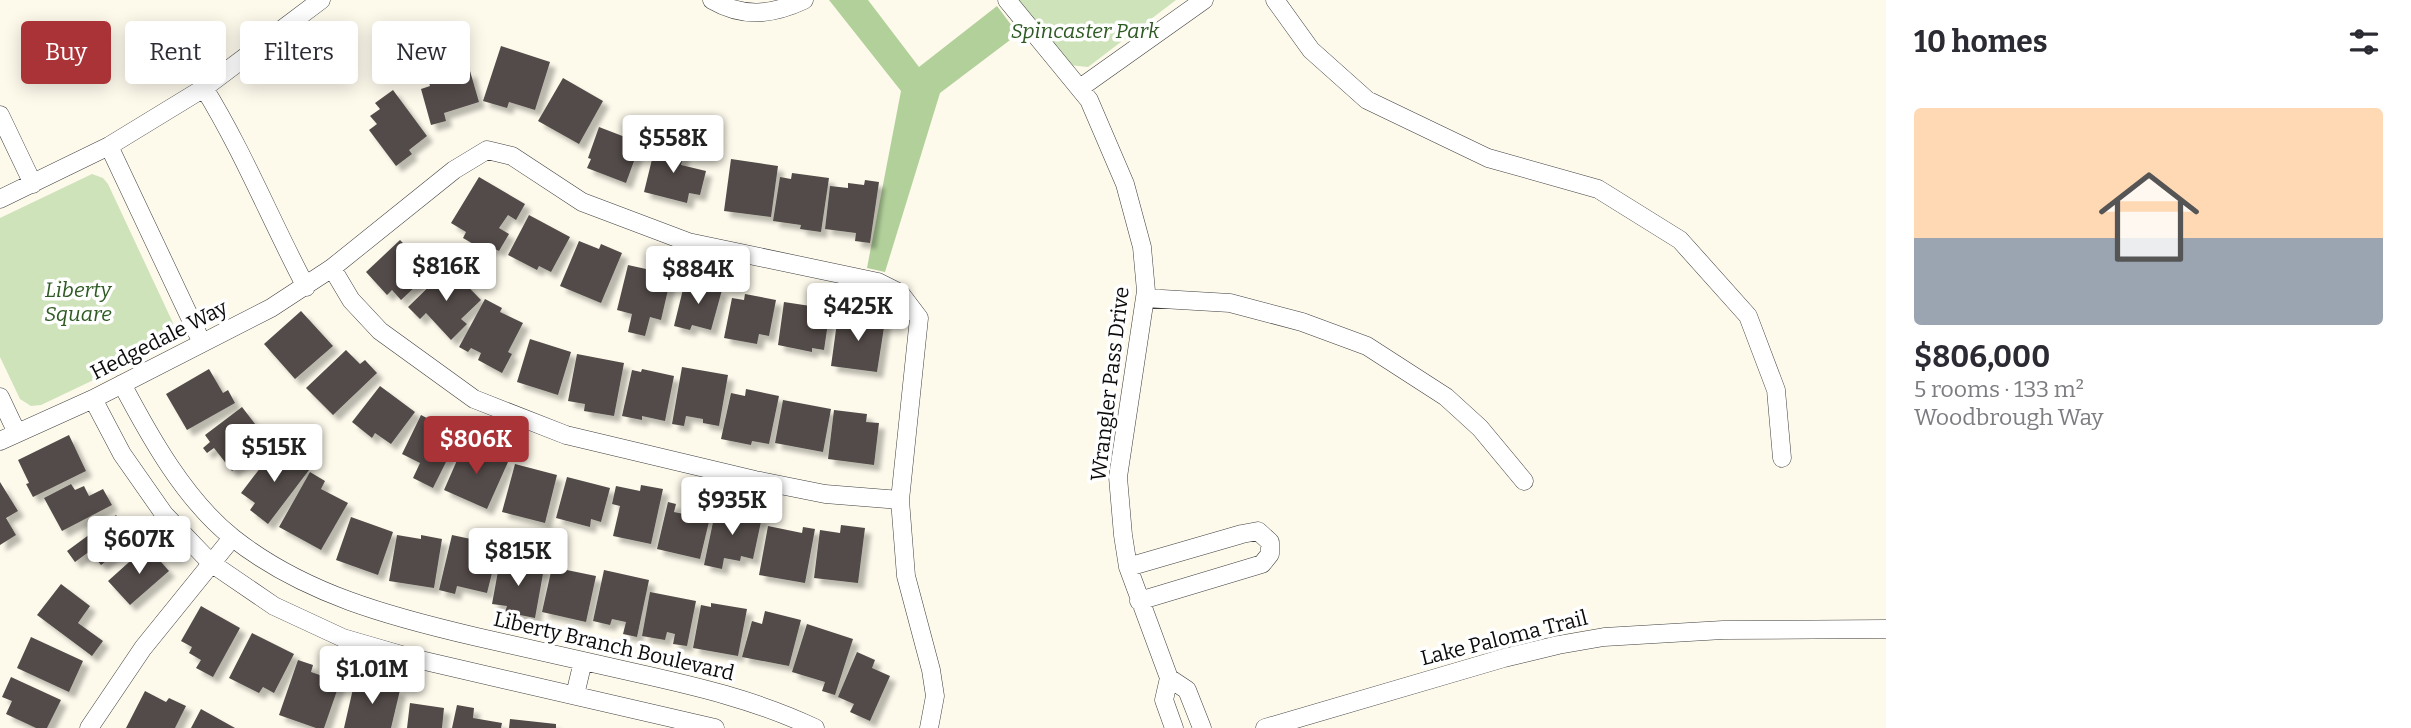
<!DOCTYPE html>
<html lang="en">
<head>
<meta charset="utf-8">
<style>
	body { margin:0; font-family:Bitter,serif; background:#f2f2f3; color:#2b2b33; height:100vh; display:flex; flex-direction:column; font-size:26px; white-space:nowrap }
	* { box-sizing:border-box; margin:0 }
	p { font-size:23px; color:#7c7c81 }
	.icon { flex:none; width:38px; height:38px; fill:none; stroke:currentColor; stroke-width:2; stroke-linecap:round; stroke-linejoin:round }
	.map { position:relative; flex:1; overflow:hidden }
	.side { display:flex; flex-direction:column; background:#fff; width:525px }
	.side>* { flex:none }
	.guide { position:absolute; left:21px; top:21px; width:665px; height:63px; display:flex; gap:14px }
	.price { position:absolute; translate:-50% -60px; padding:0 16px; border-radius:7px; background:#fff; color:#222; font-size:23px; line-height:46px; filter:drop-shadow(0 2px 4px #0008) }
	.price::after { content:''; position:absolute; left:50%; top:42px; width:21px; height:16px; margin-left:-10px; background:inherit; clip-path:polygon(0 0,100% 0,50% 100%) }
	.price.active { background:#aa3337; color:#fff }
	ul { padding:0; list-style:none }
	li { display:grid; align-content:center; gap:14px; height:371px; padding:0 28px }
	li span { display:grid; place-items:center; height:217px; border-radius:7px; color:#555 }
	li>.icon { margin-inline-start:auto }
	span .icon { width:126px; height:126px; fill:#fffc; stroke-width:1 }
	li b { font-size:30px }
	h2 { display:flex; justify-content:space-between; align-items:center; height:84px; padding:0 28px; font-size:30px }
	.chip { padding:0 24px; border-radius:7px; background:#fff; box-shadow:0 4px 18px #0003; font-size:24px; line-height:63px }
	.chip.active { background:#aa3337; color:#fff }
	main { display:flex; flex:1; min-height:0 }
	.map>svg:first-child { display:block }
	.green { fill:#cee3b9 }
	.forest { fill:#b2d19a }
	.building { fill:#524c48; filter:url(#shadow) }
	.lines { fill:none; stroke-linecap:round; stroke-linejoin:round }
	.minor-casing { stroke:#3e3e3e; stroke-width:19 }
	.minor { stroke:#fff; stroke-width:18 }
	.labels { text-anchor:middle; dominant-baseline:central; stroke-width:7; stroke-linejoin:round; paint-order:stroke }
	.park-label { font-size:21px; font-style:italic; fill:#2e5a23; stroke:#fff }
	.street-label { font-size:21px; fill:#0b0b0b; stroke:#fff }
</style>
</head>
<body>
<main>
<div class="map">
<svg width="1886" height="728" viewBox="0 0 1886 728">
	<defs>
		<filter id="shadow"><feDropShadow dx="6" dy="6" stdDeviation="2" flood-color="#0004"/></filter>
	</defs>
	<rect width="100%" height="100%" fill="#fdf9eb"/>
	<path class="green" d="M 1019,0 L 1176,0 L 1088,67 L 1069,65 Z
		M 92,174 L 103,178 L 108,184 L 173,323 L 174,335 L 165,346 L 41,405 L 31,406 L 20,399 L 0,357 L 0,218 Z"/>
	<path class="forest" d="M 829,0 L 868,0 L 919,67 L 997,6 L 1018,34 L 940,93 L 885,272 L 867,268 L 901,91 Z"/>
	<path class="building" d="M 501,46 L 550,62 L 535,110 L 509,102 L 507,108 L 483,101 Z
		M 459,56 L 464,73 L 470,71 L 479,102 L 444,113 L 446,121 L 431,125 L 421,89 L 430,86 L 424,66 Z
		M 563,78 L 603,101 L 579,144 L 538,121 Z
		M 393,90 L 427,136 L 409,150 L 412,154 L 396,166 L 369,130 L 377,124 L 370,116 L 380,109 L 375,103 Z
		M 599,127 L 625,137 L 627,133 L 642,139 L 626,183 L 587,168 L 591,159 L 588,158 Z
		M 656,143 L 685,150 L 681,165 L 706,171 L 700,195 L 689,193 L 687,203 L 644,192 Z
		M 731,159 L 778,166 L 771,217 L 724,211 Z
		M 792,173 L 829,178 L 821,232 L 800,229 L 801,225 L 773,221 L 780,177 L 791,179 Z
		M 479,177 L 525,204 L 516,220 L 508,215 L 499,228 L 509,234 L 499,251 L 491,247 L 487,252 L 463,238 L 466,232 L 451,223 Z
		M 865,180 L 879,182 L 870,243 L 855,241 L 856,233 L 825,229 L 830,186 L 848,188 L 848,183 L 864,185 Z
		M 529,215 L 570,237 L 551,272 L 539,266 L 537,270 L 508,255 Z
		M 400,240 L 407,247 L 410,244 L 434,269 L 401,300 L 392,290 L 387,295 L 366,272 Z
		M 579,241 L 599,249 L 601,244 L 622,253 L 601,303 L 560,286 Z
		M 648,262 L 673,268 L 661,320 L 650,317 L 645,336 L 628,332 L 632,314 L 617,310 L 628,265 L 646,269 Z
		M 449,267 L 481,300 L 461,319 L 467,324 L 451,340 L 426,313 L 420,319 L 408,307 Z
		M 685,281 L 722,290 L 711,330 L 692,325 L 690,330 L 674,326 Z
		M 745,294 L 776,300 L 769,336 L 759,334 L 757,344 L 724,338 L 732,298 L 744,300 Z
		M 485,299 L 502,308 L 500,312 L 523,323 L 508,352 L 512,354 L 502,373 L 478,360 L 481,353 L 471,348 L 468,352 L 459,347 Z
		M 784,302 L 830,309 L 824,350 L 812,348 L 812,352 L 778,345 Z
		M 301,311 L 333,346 L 295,379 L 264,344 Z
		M 838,315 L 885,321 L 877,372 L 831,366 Z
		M 530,339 L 571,352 L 558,395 L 517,382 Z
		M 346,350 L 360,364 L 365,360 L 377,373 L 333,415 L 306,388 Z
		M 577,354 L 624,363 L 614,416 L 584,411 L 585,404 L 568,401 Z
		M 682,367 L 728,375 L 719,426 L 703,423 L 703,419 L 686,416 L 684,426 L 672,424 Z
		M 209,369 L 223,393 L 228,390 L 235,403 L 187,430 L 166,394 Z
		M 642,369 L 674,376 L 665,421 L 642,416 L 642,420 L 622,416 L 632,370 L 641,372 Z
		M 380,386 L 415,412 L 391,444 L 375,433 L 372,438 L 352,422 Z
		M 746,389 L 779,396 L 769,444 L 752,441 L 751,445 L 721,439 L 731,393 L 745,396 Z
		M 783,400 L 831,409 L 823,452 L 775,443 Z
		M 242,407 L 269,442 L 232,471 L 214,448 L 207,453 L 203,448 L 210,442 L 205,435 Z
		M 834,410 L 867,414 L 866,422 L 879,423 L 874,465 L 828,459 Z
		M 421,415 L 463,437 L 455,454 L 451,452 L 433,488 L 413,478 L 420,463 L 402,454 Z
		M 69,435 L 86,471 L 33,497 L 26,484 L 29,483 L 18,460 Z
		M 465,442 L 508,462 L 487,509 L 444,490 Z
		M 277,446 L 309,470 L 268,524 L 250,510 L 255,503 L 241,493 Z
		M 515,464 L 557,475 L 545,523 L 502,512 Z
		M 310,472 L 325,481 L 321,489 L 348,503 L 321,550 L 279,527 Z
		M 567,477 L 610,488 L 601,522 L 591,519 L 590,527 L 556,518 Z
		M 0,482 L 18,511 L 6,518 L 16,535 L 0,545 Z
		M 71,484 L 75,490 L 84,486 L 89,496 L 103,489 L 112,505 L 62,531 L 44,498 Z
		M 641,485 L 663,489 L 651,544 L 613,536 L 620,506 L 612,504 L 616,486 L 640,491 Z
		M 697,501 L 713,505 L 700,559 L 657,549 L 668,502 L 676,504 L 674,512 L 693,516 Z
		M 716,508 L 762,517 L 753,559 L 741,556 L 740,561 L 724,558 L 722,569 L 704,565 Z
		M 116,515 L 134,540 L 101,565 L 90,551 L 75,562 L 67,551 Z
		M 351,517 L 393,532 L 378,575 L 336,560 Z
		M 841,525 L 865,528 L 858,583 L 814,578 L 820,530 L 840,533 Z
		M 768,526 L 802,533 L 803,527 L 815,529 L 805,583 L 759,575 Z
		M 397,535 L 421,539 L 421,535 L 442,539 L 434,588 L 389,581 Z
		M 452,535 L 499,545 L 487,593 L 457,586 L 455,594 L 439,590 Z
		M 147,546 L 169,571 L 130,605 L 108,581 Z
		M 500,560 L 544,568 L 535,618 L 505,612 L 507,606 L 492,604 Z
		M 552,567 L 596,576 L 586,622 L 542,612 Z
		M 604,570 L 649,580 L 637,637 L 623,634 L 626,622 L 612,619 L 610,625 L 593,621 Z
		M 61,584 L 90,606 L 78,623 L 103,641 L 92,656 L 37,615 Z
		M 650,592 L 696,601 L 687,646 L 673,644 L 675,634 L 667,632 L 665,640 L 642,636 Z
		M 711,603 L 747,609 L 738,656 L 693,648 L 701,605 L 711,607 Z
		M 201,606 L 240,628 L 213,677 L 196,668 L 201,660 L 189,653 L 192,647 L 181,641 Z
		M 765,611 L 801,620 L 789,666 L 742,657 L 752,621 L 762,624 Z
		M 807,624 L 853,639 L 835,695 L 822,691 L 825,682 L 792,672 Z
		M 252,633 L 294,654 L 274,693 L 263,687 L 259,693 L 229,678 Z
		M 31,637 L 83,661 L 69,692 L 17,668 Z
		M 857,652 L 875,660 L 872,668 L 890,676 L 870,721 L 850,712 L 854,704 L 838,697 Z
		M 298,660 L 313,665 L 311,672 L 340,682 L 324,728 L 316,728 L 279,715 Z
		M 11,677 L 61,700 L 47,728 L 36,728 L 6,714 L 12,701 L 2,697 Z
		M 355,680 L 400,690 L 391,728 L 344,728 Z
		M 145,691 L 166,702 L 169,698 L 186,706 L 175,728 L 126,728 Z
		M 410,703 L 444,708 L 442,728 L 407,728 Z
		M 457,705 L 474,708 L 473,718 L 502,723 L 501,728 L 452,728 Z
		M 201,709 L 235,728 L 191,728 Z
		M 510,719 L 556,724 L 556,728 L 509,728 Z"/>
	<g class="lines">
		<g class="minor-casing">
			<path id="minor" d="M 712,0 C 743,18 772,15 804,0
				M 1007,0 L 1089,100 L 1125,184 L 1142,247 L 1146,291 L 1118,477 L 1123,535 L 1128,567 L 1169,678 L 1164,700 L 1174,728
				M 1275,0 L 1311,50 L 1367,100 L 1488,158 L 1598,189 L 1680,240 L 1748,316 L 1776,390 L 1782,458
				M 204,88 C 243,151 271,221 306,287
				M 1080,88 L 1204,0
				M 0,115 L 33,184
				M 109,146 L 202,343
				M 0,199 L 109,146 L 204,88 L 321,0
				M 332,268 L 351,300 L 380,331 L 474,399 L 566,435 L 755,480 L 825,494 L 900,500
				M 1145,298 L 1230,303 L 1302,322 L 1367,346 L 1446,397 L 1480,428 L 1524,481
				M 122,384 C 150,437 185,500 233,538 C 304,594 391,617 477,637 C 529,649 581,660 632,672 C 695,686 756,700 815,728
				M 0,397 L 17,433
				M 93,399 L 122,454 L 164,514 L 211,563 L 274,606 L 343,638 L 412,658 L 715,728
				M 0,441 L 93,399 L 271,308 L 332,268 L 454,170 L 487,150 L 512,156 L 582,202 L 688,242 L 878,282 L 900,293 L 919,318 L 900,500 L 906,576 L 931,670 L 935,696 L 929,728
				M 1128,567 L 1242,534 L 1258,531 L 1270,542 L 1270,554 L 1262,564 L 1139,601
				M 1169,678 L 1187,690 L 1202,728
				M 575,695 L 583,661
				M 89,728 L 143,648 L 232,538
				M 1265,728 L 1504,658 L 1558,645 L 1604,637 L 1723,630 L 1886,629"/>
		</g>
		<use href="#minor" class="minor"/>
	</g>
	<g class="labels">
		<g class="park-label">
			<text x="1085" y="31">Spincaster Park</text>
			<text x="78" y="290">Liberty<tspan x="78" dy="24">Square</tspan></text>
		</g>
		<g class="street-label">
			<text transform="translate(159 340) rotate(-27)">Hedgedale Way</text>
			<text transform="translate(1110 384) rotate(-83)">Wrangler Pass Drive</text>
			<text transform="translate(1504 638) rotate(-14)">Lake Paloma Trail</text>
			<text transform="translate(614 646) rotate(13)">Liberty Branch Boulevard</text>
		</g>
	</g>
</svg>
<b class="price" style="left:673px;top:175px">$558K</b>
<b class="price" style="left:446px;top:303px">$816K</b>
<b class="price" style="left:698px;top:306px">$884K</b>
<b class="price" style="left:858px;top:343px">$425K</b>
<b class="price active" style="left:476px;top:476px">$806K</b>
<b class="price" style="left:274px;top:484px">$515K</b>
<b class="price" style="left:732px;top:537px">$935K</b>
<b class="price" style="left:139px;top:576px">$607K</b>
<b class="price" style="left:518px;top:588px">$815K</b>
<b class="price" style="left:372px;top:706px">$1.01M</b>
<div class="guide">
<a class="chip active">Buy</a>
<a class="chip">Rent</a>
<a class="chip">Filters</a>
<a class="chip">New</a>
</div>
</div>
<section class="side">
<h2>10 homes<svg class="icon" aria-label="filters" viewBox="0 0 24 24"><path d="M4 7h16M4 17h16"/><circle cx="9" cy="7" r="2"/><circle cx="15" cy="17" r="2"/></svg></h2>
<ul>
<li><span style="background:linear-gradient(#ffd9b3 60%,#9aa5b1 0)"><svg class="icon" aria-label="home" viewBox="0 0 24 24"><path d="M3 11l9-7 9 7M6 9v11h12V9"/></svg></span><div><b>$806,000</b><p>5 rooms · 133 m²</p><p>Woodbrough Way</p></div></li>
</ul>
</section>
</main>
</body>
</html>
